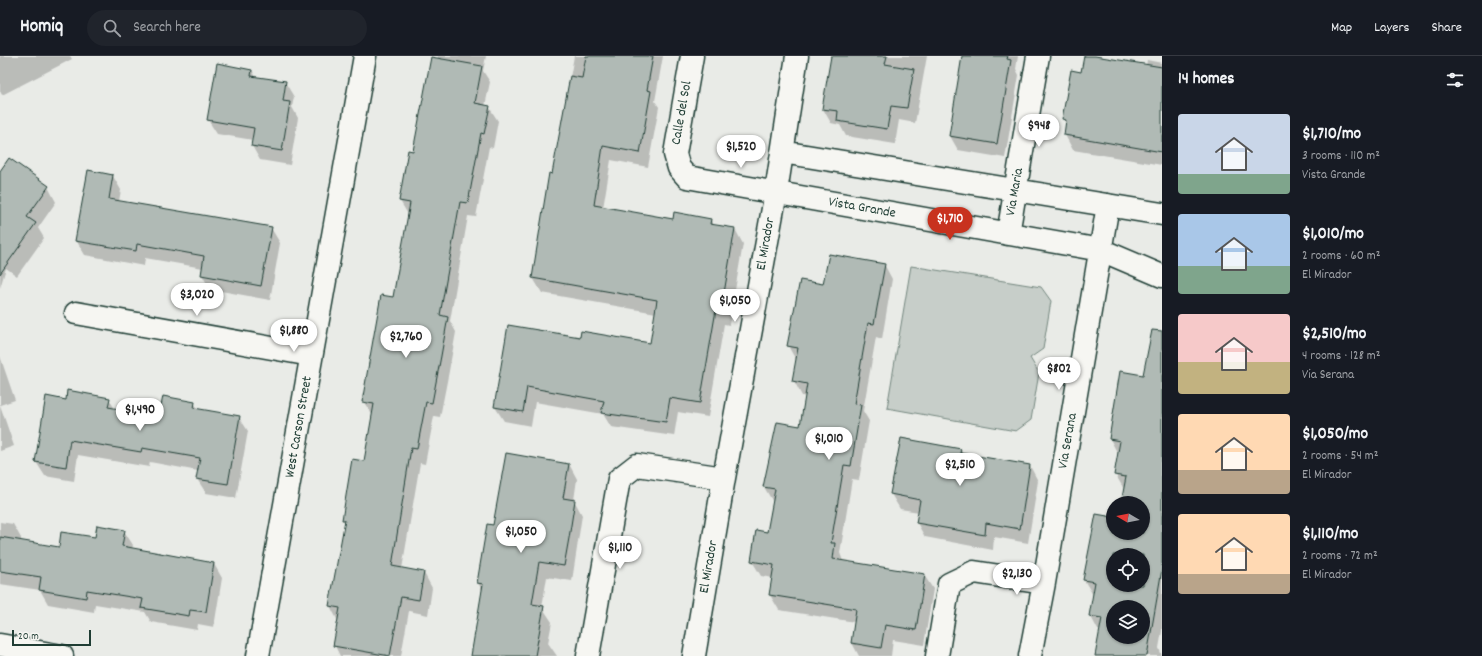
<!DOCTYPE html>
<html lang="en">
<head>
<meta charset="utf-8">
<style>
	body { margin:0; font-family:Dekko,sans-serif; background:#20242c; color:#f1f3f6; height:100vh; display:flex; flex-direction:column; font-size:15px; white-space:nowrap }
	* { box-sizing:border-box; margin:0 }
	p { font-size:13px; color:#9ea1a6 }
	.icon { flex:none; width:22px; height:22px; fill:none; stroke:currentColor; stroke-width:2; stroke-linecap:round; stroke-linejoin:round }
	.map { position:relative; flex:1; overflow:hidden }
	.panel { display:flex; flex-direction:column; background:#171b24; width:320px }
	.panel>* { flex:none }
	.needle { width:26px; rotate:280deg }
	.fabs { position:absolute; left:1106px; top:440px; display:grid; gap:8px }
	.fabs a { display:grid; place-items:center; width:44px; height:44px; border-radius:50%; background:#171b24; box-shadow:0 1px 3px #0004; font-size:20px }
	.scale { position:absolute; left:12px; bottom:10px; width:79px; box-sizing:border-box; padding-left:4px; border:2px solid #1f3d34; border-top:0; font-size:11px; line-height:14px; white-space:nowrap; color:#1f3d34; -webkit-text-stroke:3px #f6f6f2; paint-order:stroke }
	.price { position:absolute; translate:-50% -34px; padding:0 9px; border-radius:14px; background:#fff; color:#222; font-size:13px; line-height:26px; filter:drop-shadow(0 1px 2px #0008) }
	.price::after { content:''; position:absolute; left:50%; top:24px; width:12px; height:9px; margin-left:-6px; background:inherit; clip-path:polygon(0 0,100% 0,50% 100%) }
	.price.selected { background:#c8321e; color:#fff }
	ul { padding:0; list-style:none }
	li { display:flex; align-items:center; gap:12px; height:100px; padding:0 16px }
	li span { display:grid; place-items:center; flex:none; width:112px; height:80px; border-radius:4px; color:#555 }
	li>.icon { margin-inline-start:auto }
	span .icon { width:48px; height:48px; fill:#fffc; stroke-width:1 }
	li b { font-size:17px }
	h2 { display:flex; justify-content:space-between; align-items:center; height:48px; padding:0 16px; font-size:17px }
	header { display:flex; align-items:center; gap:24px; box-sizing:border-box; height:56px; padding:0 20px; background:#171b24; border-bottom:1px solid #363941 }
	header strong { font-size:19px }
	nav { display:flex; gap:22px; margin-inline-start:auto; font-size:14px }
	.search { width:280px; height:36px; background:#20242c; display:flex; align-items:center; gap:10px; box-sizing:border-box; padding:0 14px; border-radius:22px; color:#9ea1a6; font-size:15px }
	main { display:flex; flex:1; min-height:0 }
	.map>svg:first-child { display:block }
	.green { fill:#c7cec9; stroke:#73867e }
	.shadow { fill:#0003; fill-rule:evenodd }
	.building { fill:#b0bab5; stroke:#1f3d34; fill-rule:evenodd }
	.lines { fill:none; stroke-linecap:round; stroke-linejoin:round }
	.minor-casing { stroke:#1f3d34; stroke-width:25 }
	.minor { stroke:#f6f6f2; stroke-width:22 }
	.labels { text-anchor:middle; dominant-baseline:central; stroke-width:3; stroke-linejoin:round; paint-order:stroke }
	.street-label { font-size:14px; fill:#1f3d34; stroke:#f6f6f2 }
</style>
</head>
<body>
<header>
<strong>Homiq</strong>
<div class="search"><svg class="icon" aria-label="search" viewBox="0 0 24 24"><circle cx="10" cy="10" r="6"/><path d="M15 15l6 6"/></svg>Search here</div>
<nav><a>Map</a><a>Layers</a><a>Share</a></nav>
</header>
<main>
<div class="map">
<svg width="1162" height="600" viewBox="0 0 1162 600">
	<rect width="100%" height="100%" fill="#e9ebe7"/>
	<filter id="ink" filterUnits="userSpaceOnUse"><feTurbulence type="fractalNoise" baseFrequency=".025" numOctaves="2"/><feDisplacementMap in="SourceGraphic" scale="8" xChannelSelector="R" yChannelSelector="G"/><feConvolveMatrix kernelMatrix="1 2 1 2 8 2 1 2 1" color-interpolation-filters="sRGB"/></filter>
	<g filter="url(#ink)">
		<path class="green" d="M 911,210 L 1041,231 L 1051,245 L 1043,293 L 1030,302 L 1039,317 L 1031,364 L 1016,375 L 887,352 Z"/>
		<path class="shadow" d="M 0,0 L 70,0 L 72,3 L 2,39 L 0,35 Z
			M 438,0 L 486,0 L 483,15 L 490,26 L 485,50 L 489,51 L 498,65 L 493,92 L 489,91 L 476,161 L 468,160 L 450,265 L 456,276 L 449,315 L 440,361 L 434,360 L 425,408 L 420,407 L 402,513 L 424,517 L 432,532 L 428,559 L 409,555 L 401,600 L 340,600 L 335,590 L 338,565 L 330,550 L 345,466 L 344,464 L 365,406 L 373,360 L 363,345 L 394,242 L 409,160 L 400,145 L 414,97 Z
			M 574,0 L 663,0 L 655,45 L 659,51 L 648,111 L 611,104 L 603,152 L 674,164 L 711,164 L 714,170 L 735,173 L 743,188 L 729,269 L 724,268 L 708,361 L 678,356 L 674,380 L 611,371 L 603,358 L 535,346 L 531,370 L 504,365 L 495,351 L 581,282 L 650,288 L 656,257 L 542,237 L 533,222 Z
			M 832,0 L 927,0 L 915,67 L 899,64 L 895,88 L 846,80 L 840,69 L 831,67 L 823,53 Z
			M 963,0 L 1018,0 L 1016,13 L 1019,19 L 1005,102 L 958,94 L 950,80 Z
			M 1085,0 L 1146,10 L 1147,4 L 1162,7 L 1162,109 L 1073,94 L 1065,79 L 1067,68 L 1064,63 L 1082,17 Z
			M 252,14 L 256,21 L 285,26 L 294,41 L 292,51 L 298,62 L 290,109 L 260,104 L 252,90 L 253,84 L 217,78 L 208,64 Z
			M 0,117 L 48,131 L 56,146 L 38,172 L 44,182 L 17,220 L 6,212 L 0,232 Z
			M 113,120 L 121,134 L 119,145 L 271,172 L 280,187 L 270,244 L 210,233 L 202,219 L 203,212 L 145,202 L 144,210 L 85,199 L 76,184 Z
			M 884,208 L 892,223 L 882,283 L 876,281 L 863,355 L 869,365 L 859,424 L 852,423 L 840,497 L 843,505 L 924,519 L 933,533 L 924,589 L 893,584 L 891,600 L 859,600 L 852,587 L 855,566 L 779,554 L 770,539 L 773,522 L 761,520 L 752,505 L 768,477 L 773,446 L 764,431 L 778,367 L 801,371 L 806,341 L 802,340 L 794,325 L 796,304 L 788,290 L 824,229 Z
			M 1162,293 L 1162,575 L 1159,592 L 1162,600 L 1096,600 L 1100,574 L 1098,574 L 1090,559 L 1093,539 L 1084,524 L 1113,462 L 1113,477 L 1143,477 L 1143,447 L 1122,447 L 1124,433 L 1115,418 L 1118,398 L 1110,383 L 1121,317 L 1144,321 ZM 1113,499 L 1143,499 L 1143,529 L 1113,529 ZM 1113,551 L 1143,551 L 1143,581 L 1113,581 Z
			M 0,300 L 15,344 L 0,349 L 14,390 L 0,395 Z
			M 109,343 L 115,353 L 160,361 L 194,347 L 199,354 L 239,361 L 248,375 L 236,442 L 206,437 L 197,423 L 198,415 L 150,406 L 149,411 L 78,399 L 74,425 L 45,420 L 36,406 L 66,345 Z
			M 961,394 L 963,399 L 1030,410 L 1038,425 L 1028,487 L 994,481 L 993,494 L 925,481 L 917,467 L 919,456 L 900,453 L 891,438 Z
			M 569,408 L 577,423 L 574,444 L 582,459 L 572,525 L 547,521 L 542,551 L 552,566 L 548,587 L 557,600 L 472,600 L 483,536 L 478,527 L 494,470 Z
			M 0,466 L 13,468 L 21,482 L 21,486 L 59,493 L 124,475 L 133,489 L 132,493 L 214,508 L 222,522 L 214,571 L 198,568 L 197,574 L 151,566 L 145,556 L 95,548 L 94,556 L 48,548 L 40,534 L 0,528 Z"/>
		<path class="building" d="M 586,0 L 653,0 L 647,34 L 651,35 L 640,97 L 603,90 L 594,149 L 673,163 L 674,156 L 711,163 L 710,168 L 735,172 L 721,255 L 716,254 L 700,347 L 670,342 L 666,366 L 601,357 L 604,345 L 527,331 L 523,356 L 494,351 L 508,269 L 580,281 L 581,275 L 650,287 L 657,244 L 532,222 L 549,117 L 552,118 L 570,20 L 582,22 Z
			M 831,0 L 887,0 L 885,8 L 914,13 L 907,52 L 891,50 L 887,73 L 837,65 L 838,55 L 822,53 Z
			M 962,0 L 1008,0 L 1007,3 L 1011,4 L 997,88 L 949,80 Z
			M 1084,0 L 1095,0 L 1162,11 L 1162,96 L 1064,79 L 1066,64 L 1062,63 L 1071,14 L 1081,16 Z
			M 431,1 L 482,10 L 475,47 L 490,50 L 484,78 L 481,77 L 468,147 L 460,146 L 440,259 L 448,261 L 441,300 L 432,347 L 426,346 L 417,393 L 411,392 L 392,510 L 424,516 L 419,544 L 401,541 L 390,600 L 333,590 L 340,552 L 329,550 L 345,464 L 342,464 L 352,403 L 364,405 L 374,348 L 362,346 L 381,239 L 393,241 L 410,147 L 399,145 L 408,94 L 413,95 Z
			M 217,7 L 252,14 L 251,20 L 286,25 L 283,45 L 290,46 L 282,95 L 251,90 L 254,72 L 207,64 Z
			M 9,102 L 49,130 L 27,161 L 36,167 L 0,218 L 0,115 Z
			M 88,114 L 113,119 L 109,143 L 272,171 L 261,230 L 201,219 L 204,200 L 137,188 L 136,195 L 75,185 Z
			M 829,198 L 885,208 L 874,268 L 868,267 L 854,348 L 861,349 L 851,410 L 844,409 L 831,487 L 835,487 L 833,503 L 925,518 L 916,574 L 885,569 L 881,592 L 851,587 L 856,553 L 769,539 L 774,509 L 751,505 L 756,474 L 767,476 L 775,433 L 763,431 L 777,366 L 800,370 L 807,328 L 792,325 L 798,292 L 787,290 L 800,224 L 823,228 Z
			M 1152,274 L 1162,275 L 1162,513 L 1147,600 L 1095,600 L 1102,562 L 1089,560 L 1095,526 L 1083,524 L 1096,458 L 1113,461 L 1113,477 L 1143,477 L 1143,447 L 1121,447 L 1126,421 L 1114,419 L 1120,385 L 1109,383 L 1120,315 L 1143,319 ZM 1113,499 L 1143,499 L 1143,529 L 1113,529 ZM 1113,551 L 1143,551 L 1143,581 L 1113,581 Z
			M 67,334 L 110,342 L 108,351 L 159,360 L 163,340 L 195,346 L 194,352 L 240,360 L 228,428 L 196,423 L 200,402 L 142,392 L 141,396 L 70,384 L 66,411 L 35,406 L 46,340 L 66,344 Z
			M 901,382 L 961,393 L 960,397 L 1030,409 L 1020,473 L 986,467 L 985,479 L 916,467 L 920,444 L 890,438 Z
			M 506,397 L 569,408 L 563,442 L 575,444 L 569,482 L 564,510 L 539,506 L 532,548 L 544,550 L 535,600 L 471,600 L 483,528 L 477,527 L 487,468 L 493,469 Z
			M 97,469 L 125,474 L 122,490 L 214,507 L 206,556 L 190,554 L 189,560 L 141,552 L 143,543 L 87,534 L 86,542 L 39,534 L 41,521 L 0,515 L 0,481 L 59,491 L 61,476 L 95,481 Z"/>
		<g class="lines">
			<g class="minor-casing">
				<path id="minor" d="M 692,0 L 675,98 L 679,112 L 687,121 L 1101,194 L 1162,220
					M 782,96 L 1162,158
					M 1008,178 L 1038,0
					M 76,257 L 311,299
					M 724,422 L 776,136 L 797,0
					M 1044,527 L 1108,149
					M 0,589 L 62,600
					M 258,600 L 365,0
					M 588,600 L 619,423 L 637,409 L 724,422 L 694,600
					M 937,600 L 949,528 L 974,516 L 1044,527 L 1030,600"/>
			</g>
			<use href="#minor" class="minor"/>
		</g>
	</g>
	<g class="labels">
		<g class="street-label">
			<text transform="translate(682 57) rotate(-80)">Calle del Sol</text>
			<text transform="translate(1015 136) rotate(-80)">Via Maria</text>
			<text transform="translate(862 152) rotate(10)">Vista Grande</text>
			<text transform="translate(766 188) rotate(-80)">El Mirador</text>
			<text transform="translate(299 371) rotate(-80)">West Carson Street</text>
			<text transform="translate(1068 385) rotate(-80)">Via Serana</text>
			<text transform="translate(709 511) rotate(-80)">El Mirador</text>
		</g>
	</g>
</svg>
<div class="fabs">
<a><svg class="needle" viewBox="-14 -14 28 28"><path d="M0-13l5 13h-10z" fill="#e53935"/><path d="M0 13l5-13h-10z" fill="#9ea1a6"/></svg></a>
<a><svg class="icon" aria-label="locate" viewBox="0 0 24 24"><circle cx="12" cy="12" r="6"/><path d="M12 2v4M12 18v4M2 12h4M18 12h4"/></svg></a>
<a><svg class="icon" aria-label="layers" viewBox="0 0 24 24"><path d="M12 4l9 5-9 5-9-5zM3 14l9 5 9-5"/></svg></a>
</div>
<div class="scale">20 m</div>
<b class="price" style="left:1039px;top:92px">$948</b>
<b class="price" style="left:741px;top:113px">$1,520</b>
<b class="price selected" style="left:950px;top:185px">$1,710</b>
<b class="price" style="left:197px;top:261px">$3,020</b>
<b class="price" style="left:735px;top:267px">$1,050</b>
<b class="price" style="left:294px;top:297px">$1,880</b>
<b class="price" style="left:406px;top:303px">$2,760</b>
<b class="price" style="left:1059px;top:335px">$802</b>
<b class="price" style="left:140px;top:376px">$1,490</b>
<b class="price" style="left:829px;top:405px">$1,010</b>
<b class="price" style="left:960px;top:431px">$2,510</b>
<b class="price" style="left:521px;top:498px">$1,050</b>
<b class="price" style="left:620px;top:514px">$1,110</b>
<b class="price" style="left:1017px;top:540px">$2,130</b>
</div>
<section class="panel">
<h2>14 homes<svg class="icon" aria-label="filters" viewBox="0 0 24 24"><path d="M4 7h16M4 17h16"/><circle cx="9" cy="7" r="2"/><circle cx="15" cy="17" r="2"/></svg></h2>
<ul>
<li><span style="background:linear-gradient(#c9d6e8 75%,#7fa58c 0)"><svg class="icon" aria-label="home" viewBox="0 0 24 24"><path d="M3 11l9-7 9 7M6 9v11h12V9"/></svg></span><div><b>$1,710/mo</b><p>3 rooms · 110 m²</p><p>Vista Grande</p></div></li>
<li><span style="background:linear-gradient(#a9c7e8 65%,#7fa58c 0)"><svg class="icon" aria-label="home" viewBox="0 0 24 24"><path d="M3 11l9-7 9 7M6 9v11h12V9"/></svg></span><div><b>$1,010/mo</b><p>2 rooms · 60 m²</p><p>El Mirador</p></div></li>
<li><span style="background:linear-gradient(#f6c9c9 60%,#c2b280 0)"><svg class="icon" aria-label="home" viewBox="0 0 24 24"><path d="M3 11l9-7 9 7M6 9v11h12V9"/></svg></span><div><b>$2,510/mo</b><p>4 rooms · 128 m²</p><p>Via Serana</p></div></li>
<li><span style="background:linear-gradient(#ffd9b3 70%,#b9a48a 0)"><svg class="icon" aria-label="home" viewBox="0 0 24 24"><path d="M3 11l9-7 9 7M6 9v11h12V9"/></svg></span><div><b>$1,050/mo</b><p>2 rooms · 54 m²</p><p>El Mirador</p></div></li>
<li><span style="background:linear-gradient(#ffd9b3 75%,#b9a48a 0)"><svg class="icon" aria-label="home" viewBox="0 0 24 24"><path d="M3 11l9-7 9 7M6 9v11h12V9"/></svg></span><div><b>$1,110/mo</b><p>2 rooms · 72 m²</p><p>El Mirador</p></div></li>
</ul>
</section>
</main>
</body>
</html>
